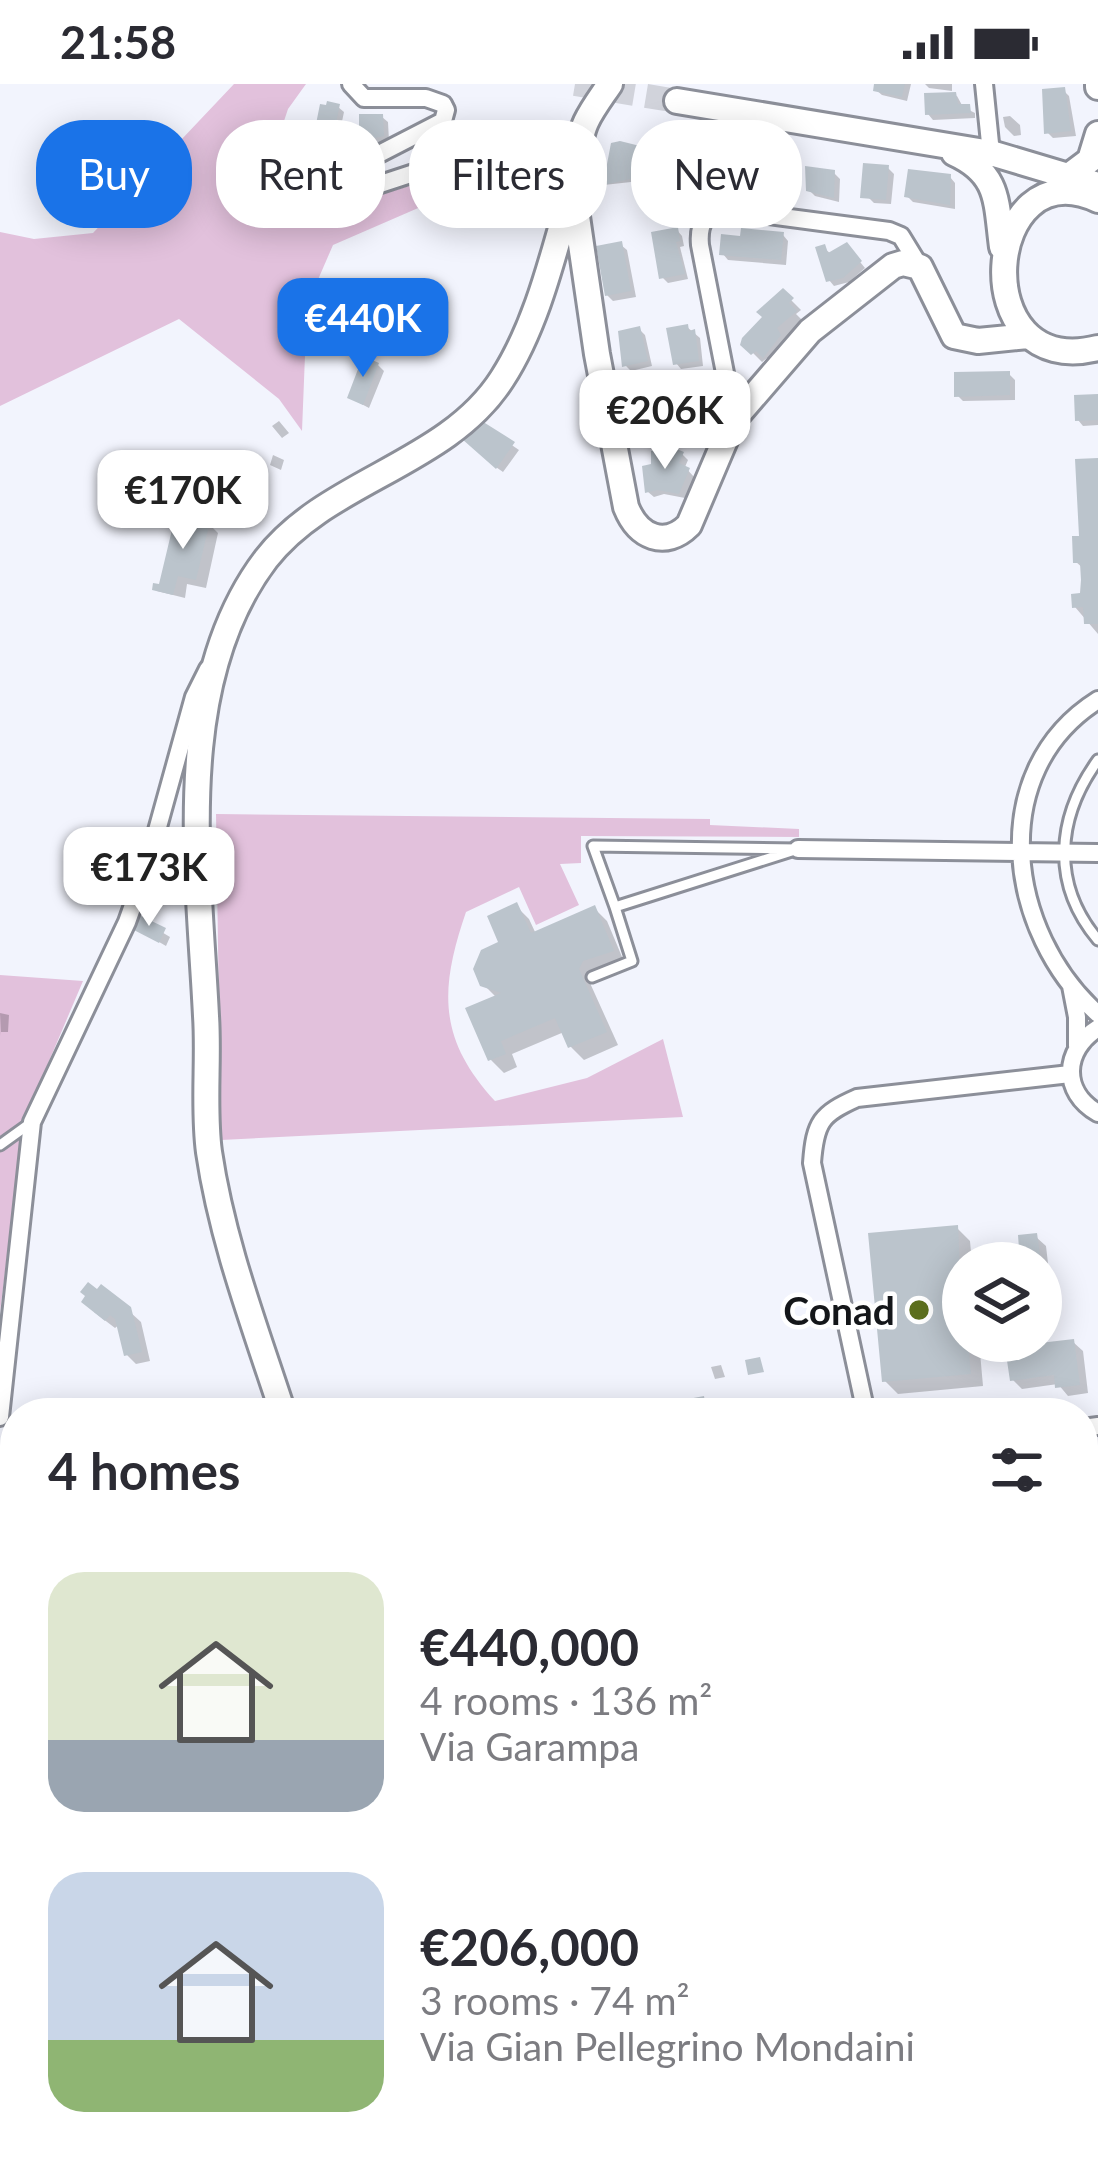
<!DOCTYPE html>
<html lang="en">
<head>
<meta charset="utf-8">
<style>
	body { margin:0; font-family:Lato,sans-serif; background:#f2f2f3; color:#2b2b33; height:100vh; display:flex; flex-direction:column; font-size:45px; white-space:nowrap }
	* { box-sizing:border-box; margin:0 }
	p { font-size:39px; color:#7c7c81 }
	.icon { flex:none; width:66px; height:66px; fill:none; stroke:currentColor; stroke-width:2; stroke-linecap:round; stroke-linejoin:round }
	.map { position:relative; flex:1; overflow:hidden }
	.side { position:absolute; left:0px; top:1314px; width:1098px; height:768px; display:flex; flex-direction:column; background:#fff; border-radius:48px 48px 0 0; box-shadow:0 6px 30px #0003 }
	.side>* { flex:none }
	.hud { position:absolute; left:36px; top:36px; width:1026px; height:108px; display:flex; gap:24px }
	.fabs { position:absolute; left:942px; top:1158px; display:grid; gap:24px }
	.fabs a { display:grid; place-items:center; width:120px; height:120px; border-radius:50%; background:#fff; box-shadow:0 6px 30px #0003; font-size:60px }
	.price { position:absolute; translate:-50% -102px; padding:0 27px; border-radius:24px; background:#fff; color:#222; font-size:39px; line-height:78px; filter:drop-shadow(0 3px 6px #0008) }
	.price::after { content:''; position:absolute; left:50%; top:72px; width:36px; height:27px; margin-left:-18px; background:inherit; clip-path:polygon(0 0,100% 0,50% 100%) }
	.price.active { background:#1a73e8; color:#fff }
	ul { padding:0; list-style:none }
	li { display:flex; align-items:center; gap:36px; height:300px; padding:0 48px }
	li span { display:grid; place-items:center; flex:none; width:336px; height:240px; border-radius:36px; color:#555 }
	li>.icon { margin-inline-start:auto }
	span .icon { width:144px; height:144px; fill:#fffc; stroke-width:1 }
	li b { font-size:51px }
	h2 { display:flex; justify-content:space-between; align-items:center; height:144px; padding:0 48px; font-size:51px }
	.chip { padding:0 42px; border-radius:48px; background:#fff; box-shadow:0 6px 30px #0003; font-size:42px; line-height:108px }
	.chip.active { background:#1a73e8; color:#fff }
	.status { display:flex; justify-content:space-between; align-items:center; height:84px; padding:0 60px; background:#fff; direction:ltr }
	.status svg { height:33px; fill:currentColor }
	.map>svg:first-child { display:block }
	.green { fill:#e2c1dc }
	.shadow { fill:#0003 }
	.building { fill:#bbc4cc }
	.lines { fill:none; stroke-linecap:round; stroke-linejoin:round }
	.secondary-tunnel { stroke:#d1d3db; stroke-width:24; stroke-dasharray:24 12; stroke-linecap:butt }
	.lane-casing { stroke:#8c8f99; stroke-width:15 }
	.street-casing { stroke:#8c8f99; stroke-width:22 }
	.secondary-casing { stroke:#8c8f99; stroke-width:30 }
	.lane { stroke:#fff; stroke-width:9 }
	.street { stroke:#fff; stroke-width:16 }
	.secondary { stroke:#fff; stroke-width:24 }
	.poi-dot { fill:#5c6f1d; stroke:#fff; stroke-width:4.5 }
	.labels { text-anchor:middle; dominant-baseline:central; stroke-width:9; stroke-linejoin:round; paint-order:stroke }
	.poi-label { font-size:39px; font-weight:bold; fill:#141619; stroke:#fff; text-anchor:end }
</style>
</head>
<body>
<div class="status"><b>21:58</b><svg viewBox="0 0 49 12"><path d="M0 12V9h3v3zM5 12V6h3v6zM10 12V3h3v9zM15 12V0h3v12zM26 1h20v11H26zM47 4h2v5h-2z"/></svg></div>
<div class="map">
<svg width="1098" height="2082" viewBox="0 0 1098 2082">
	<rect width="100%" height="100%" fill="#f2f4fd"/>
	<path class="green" d="M 234,0 L 306,0 L 288,25 L 277,58 L 336,83 L 332,92 L 334,106 C 376,128 449,82 491,70 C 515,63 543,62 568,57 L 564,83 L 485,95 L 333,161 L 307,221 L 302,347 L 279,315 L 179,235 L 0,322 L 0,148 L 34,155 L 93,149 Z
		M 216,730 L 710,735 L 710,741 L 799,745 L 799,753 L 581,752 L 581,779 L 560,780 L 579,821 L 536,841 L 519,803 L 466,828 C 440,904 437,954 495,1017 L 587,994 L 663,955 L 683,1033 L 221,1056 Z
		M 0,891 L 83,897 L 24,1036 L 0,1228 Z
		M 0,1682 L 15,1686 L 15,1832 L 0,1848 Z"/>
	<path class="shadow" d="M 877,0 L 911,0 L 907,17 L 882,11 L 876,6 Z
		M 925,0 L 952,0 L 952,7 L 929,4 Z
		M 1063,6 L 1069,12 L 1076,52 L 1053,54 L 1047,48 Z
		M 927,12 L 957,12 L 963,23 L 975,29 L 975,34 L 933,36 L 928,30 Z
		M 338,23 L 344,28 L 339,52 L 362,47 L 382,33 L 388,38 L 389,57 L 345,67 L 337,52 L 329,50 L 327,58 L 318,57 Z
		M 1010,32 L 1020,41 L 1021,51 L 1014,52 L 1005,43 L 1003,33 Z
		M 654,69 L 660,75 L 658,95 L 604,101 Z
		M 717,76 L 723,82 L 721,102 L 699,99 L 697,114 L 685,113 L 679,107 Z
		M 771,79 L 777,85 L 775,100 L 764,99 L 763,111 L 751,108 L 745,102 Z
		M 888,84 L 894,90 L 891,120 L 874,119 L 868,113 Z
		M 834,89 L 840,95 L 839,118 L 815,112 L 809,106 Z
		M 950,93 L 955,99 L 955,125 L 913,118 L 907,112 Z
		M 677,146 L 682,152 L 684,162 L 680,163 L 688,195 L 668,199 L 662,193 Z
		M 783,151 L 788,157 L 786,181 L 728,176 L 723,170 L 743,156 Z
		M 621,161 L 627,166 L 636,213 L 613,217 L 607,211 Z
		M 824,164 L 831,170 L 852,168 L 865,184 L 849,198 L 834,202 L 829,196 Z
		M 783,208 L 801,226 L 796,230 L 804,238 L 784,255 L 788,262 L 774,281 L 767,274 L 762,278 L 744,260 Z
		M 365,209 L 377,221 L 367,257 L 342,250 L 336,244 Z
		M 687,243 L 700,254 L 703,282 L 681,285 L 676,279 Z
		M 639,245 L 645,251 L 652,282 L 631,287 L 625,281 Z
		M 378,281 L 384,287 L 369,324 L 350,314 Z
		M 1009,290 L 1015,296 L 1015,316 L 963,317 L 957,311 Z
		M 653,309 L 659,315 L 665,346 L 639,346 L 633,340 Z
		M 703,311 L 709,317 L 714,342 L 695,346 L 689,340 Z
		M 1098,313 L 1098,341 L 1083,342 L 1078,336 Z
		M 279,337 L 289,349 L 282,354 L 272,342 Z
		M 478,338 L 519,366 L 503,388 L 493,381 Z
		M 682,370 L 688,376 L 685,383 L 694,393 L 685,414 L 664,410 L 654,413 L 648,408 Z
		M 273,371 L 284,376 L 281,386 L 270,381 Z
		M 1098,377 L 1098,550 L 1075,523 L 1083,512 L 1084,485 L 1076,478 Z
		M 219,406 L 224,412 L 219,433 L 189,425 L 183,419 Z
		M 209,440 L 218,449 L 206,504 L 187,500 L 185,514 L 157,507 Z
		M 516,822 L 529,835 L 536,850 L 594,824 L 607,837 L 625,880 L 596,889 L 590,899 L 618,961 L 584,976 L 571,963 L 564,948 L 512,970 L 517,983 L 504,989 L 491,976 L 497,914 L 483,900 Z
		M 140,835 L 170,853 L 166,862 L 135,844 Z
		M 0,929 L 9,931 L 8,948 L 1,948 L 1,952 Z
		M 957,1144 L 970,1157 L 972,1179 L 963,1179 L 963,1257 L 979,1257 L 983,1302 L 898,1310 L 885,1297 Z
		M 1036,1153 L 1046,1162 L 1049,1188 L 1041,1189 L 1041,1179 L 1023,1179 Z
		M 94,1228 L 130,1228 L 141,1238 L 150,1277 L 136,1280 L 127,1271 L 120,1240 L 115,1244 Z
		M 1073,1258 L 1083,1267 L 1088,1309 L 1068,1312 L 1058,1300 L 1022,1305 L 1012,1295 Z
		M 721,1281 L 725,1293 L 715,1295 L 711,1283 Z
		M 1083,1411 L 1088,1416 L 1094,1467 L 1083,1469 Z
		M 1098,1509 L 1098,1580 L 1088,1582 L 1083,1576 L 1083,1511 Z
		M 0,1533 L 11,1544 L 7,1553 L 15,1556 L 15,1675 L 10,1671 L 13,1664 L 0,1658 Z
		M 1097,1615 L 1098,1646 L 1083,1647 L 1083,1616 Z
		M 1089,1867 L 1095,1873 L 1094,1908 L 1083,1908 L 1083,1880 Z
		M 1021,2067 L 1049,2067 L 1053,2082 L 1009,2082 L 1023,2078 Z"/>
	<path class="building" d="M 874,0 L 905,0 L 902,13 L 873,7 Z
		M 1065,3 L 1071,47 L 1044,50 L 1042,5 Z
		M 924,9 L 956,8 L 958,20 L 970,20 L 971,29 L 925,31 Z
		M 327,17 L 340,20 L 334,48 L 328,47 L 326,58 L 313,55 L 320,20 L 326,21 Z
		M 359,30 L 383,30 L 384,52 L 337,62 L 334,50 L 359,44 Z
		M 620,57 L 656,66 L 653,90 L 603,101 L 611,59 Z
		M 677,70 L 719,73 L 716,97 L 694,95 L 693,110 L 676,108 Z
		M 745,73 L 772,76 L 770,96 L 759,95 L 758,107 L 742,103 Z
		M 863,79 L 889,81 L 886,116 L 860,114 Z
		M 805,82 L 835,86 L 834,114 L 806,107 Z
		M 908,85 L 951,90 L 950,121 L 904,113 Z
		M 678,143 L 680,157 L 676,158 L 685,190 L 659,195 L 651,148 Z
		M 741,144 L 784,148 L 781,176 L 719,171 L 721,150 L 740,152 Z
		M 622,157 L 631,207 L 605,212 L 596,162 Z
		M 847,158 L 862,177 L 843,194 L 826,198 L 815,163 L 825,160 L 828,169 Z
		M 354,202 L 373,213 L 361,253 L 333,245 L 344,204 L 353,207 Z
		M 783,204 L 794,214 L 789,219 L 797,227 L 777,244 L 781,251 L 763,274 L 756,267 L 751,271 L 740,261 L 742,254 L 762,233 L 756,228 Z
		M 688,240 L 689,247 L 695,245 L 699,277 L 673,281 L 666,244 Z
		M 640,242 L 648,277 L 622,283 L 618,247 Z
		M 363,272 L 379,279 L 363,321 L 347,314 Z
		M 1010,287 L 1010,311 L 954,313 L 954,288 Z
		M 646,305 L 654,305 L 661,341 L 649,344 L 648,338 L 630,342 L 623,309 Z
		M 704,308 L 710,337 L 687,342 L 680,313 Z
		M 1098,310 L 1098,336 L 1075,337 L 1074,311 Z
		M 477,334 L 515,358 L 496,385 L 462,355 Z
		M 674,364 L 684,368 L 679,379 L 690,384 L 679,410 L 657,406 L 645,409 L 642,382 L 651,380 L 651,367 Z
		M 1098,374 L 1098,540 L 1084,540 L 1083,523 L 1072,524 L 1071,510 L 1080,509 L 1081,496 L 1080,479 L 1073,479 L 1072,452 L 1079,452 L 1075,375 Z
		M 186,394 L 220,404 L 213,429 L 179,420 Z
		M 176,429 L 210,437 L 196,496 L 178,492 L 173,511 L 152,506 L 153,499 L 159,500 Z
		M 517,818 L 531,849 L 595,821 L 614,867 L 583,877 L 579,885 L 607,948 L 568,964 L 555,934 L 501,957 L 506,970 L 488,977 L 465,924 L 501,909 L 480,902 L 473,885 L 481,866 L 498,858 L 487,832 Z
		M 139,831 L 166,844 L 159,859 L 132,845 Z
		M 958,1141 L 963,1257 L 968,1257 L 971,1290 L 882,1298 L 868,1149 Z
		M 1037,1149 L 1041,1179 L 1020,1179 L 1018,1151 Z
		M 88,1198 L 97,1205 L 101,1200 L 131,1223 L 142,1268 L 124,1272 L 115,1235 L 110,1231 L 105,1237 L 81,1218 L 85,1212 L 80,1208 Z
		M 1074,1255 L 1080,1301 L 1055,1304 L 1054,1291 L 1010,1297 L 1005,1263 Z
		M 760,1273 L 764,1288 L 748,1291 L 745,1276 Z
		M 704,1312 L 706,1324 L 743,1317 L 745,1326 L 773,1318 L 775,1329 L 669,1329 L 667,1319 Z
		M 1098,1506 L 1098,1571 L 1083,1573 L 1083,1508 Z
		M 0,1547 L 15,1553 L 15,1675 L 7,1672 L 12,1658 L 0,1653 Z
		M 1098,1612 L 1097,1641 L 1083,1642 L 1083,1613 Z
		M 1084,1864 L 1090,1864 L 1089,1903 L 1083,1903 Z
		M 1098,1916 L 1098,1940 L 1083,1941 L 1083,1918 Z
		M 1017,2067 L 1044,2067 L 1048,2082 L 1003,2082 L 1020,2076 Z"/>
	<g class="lines">
		<path class="secondary-tunnel" d="M 575,0 L 677,17"/>
		<g class="lane-casing">
			<path id="lane" d="M 1098,676 C 1056,734 1051,800 1098,856
				M 593,762 L 798,765 L 615,823 Z
				M 592,893 L 632,877 L 615,823
				M 0,1061 L 32,1038"/>
		</g>
		<g class="street-casing">
			<path id="street" d="M 351,0 L 364,14 L 426,14 L 443,20 L 446,26 L 443,37 L 346,87 L 340,99 L 353,109 L 499,61 L 583,49
				M 984,0 L 991,69
				M 734,335 L 700,161 C 698,139 706,125 730,126 L 889,147 L 901,152 L 920,183
				M 1098,616 C 984,688 1007,849 1098,930
				M 798,765 L 1098,769
				M 1071,902 L 1077,933 L 1077,962
				M 1098,944 C 1063,966 1061,1008 1098,1029
				M 866,1329 L 812,1079 C 815,1038 821,1030 857,1014 L 1070,990
				M 0,1333 L 32,1038 L 127,838 L 148,779 L 194,613 L 208,585
				M 1083,1344 L 1098,1342
				M 1083,1764 L 1098,1838
				M 1083,1854 L 1098,1851
				M 1083,1965 L 1098,1963
				M 1082,2067 L 1086,2082"/>
		</g>
		<g class="secondary-casing">
			<path id="secondary" d="M 1098,0 L 1098,3
				M 677,17 L 991,69 L 1098,101
				M 954,69 C 1000,90 996,118 1002,163
				M 1066,94 L 1090,76 L 1098,50
				M 574,112 L 597,270 L 626,423 C 638,453 665,465 689,441 L 734,335 L 810,247 L 893,182 L 903,179 L 920,183 L 954,252 L 978,257 L 1028,252
				M 1098,116 C 983,62 963,298 1098,264
				M 283,1329 C 255,1243 222,1157 209,1068 C 203,1024 209,976 206,932 C 199,786 171,600 266,475 C 327,396 447,381 502,295 C 537,241 553,171 571,109 C 578,87 576,60 586,38 C 592,25 602,12 610,0
				M 5,2082 L 18,2071 L 32,2067"/>
		</g>
		<use href="#lane" class="lane"/>
		<use href="#street" class="street"/>
		<use href="#secondary" class="secondary"/>
	</g>
	<circle class="poi-dot" cx="919" cy="1226" r="12"/>
	<g class="labels">
		<g class="poi-label">
			<text x="895" y="1226">Conad</text>
		</g>
	</g>
</svg>
<div class="fabs">
<a><svg class="icon" aria-label="layers" viewBox="0 0 24 24"><path d="M12 4l9 5-9 5-9-5zM3 14l9 5 9-5"/></svg></a>
</div>
<b class="price active" style="left:363px;top:296px">€440K</b>
<b class="price" style="left:665px;top:388px">€206K</b>
<b class="price" style="left:183px;top:468px">€170K</b>
<b class="price" style="left:149px;top:845px">€173K</b>
<div class="hud">
<a class="chip active">Buy</a>
<a class="chip">Rent</a>
<a class="chip">Filters</a>
<a class="chip">New</a>
</div>
<section class="side">
<h2>4 homes<svg class="icon" aria-label="filters" viewBox="0 0 24 24"><path d="M4 7h16M4 17h16"/><circle cx="9" cy="7" r="2"/><circle cx="15" cy="17" r="2"/></svg></h2>
<ul>
<li><span style="background:linear-gradient(#dfe7d0 70%,#9aa5b1 0)"><svg class="icon" aria-label="home" viewBox="0 0 24 24"><path d="M3 11l9-7 9 7M6 9v11h12V9"/></svg></span><div><b>€440,000</b><p>4 rooms · 136 m²</p><p>Via Garampa</p></div></li>
<li><span style="background:linear-gradient(#c9d6e8 70%,#8fb573 0)"><svg class="icon" aria-label="home" viewBox="0 0 24 24"><path d="M3 11l9-7 9 7M6 9v11h12V9"/></svg></span><div><b>€206,000</b><p>3 rooms · 74 m²</p><p>Via Gian Pellegrino Mondaini</p></div></li>
</ul>
</section>
</div>
</body>
</html>
